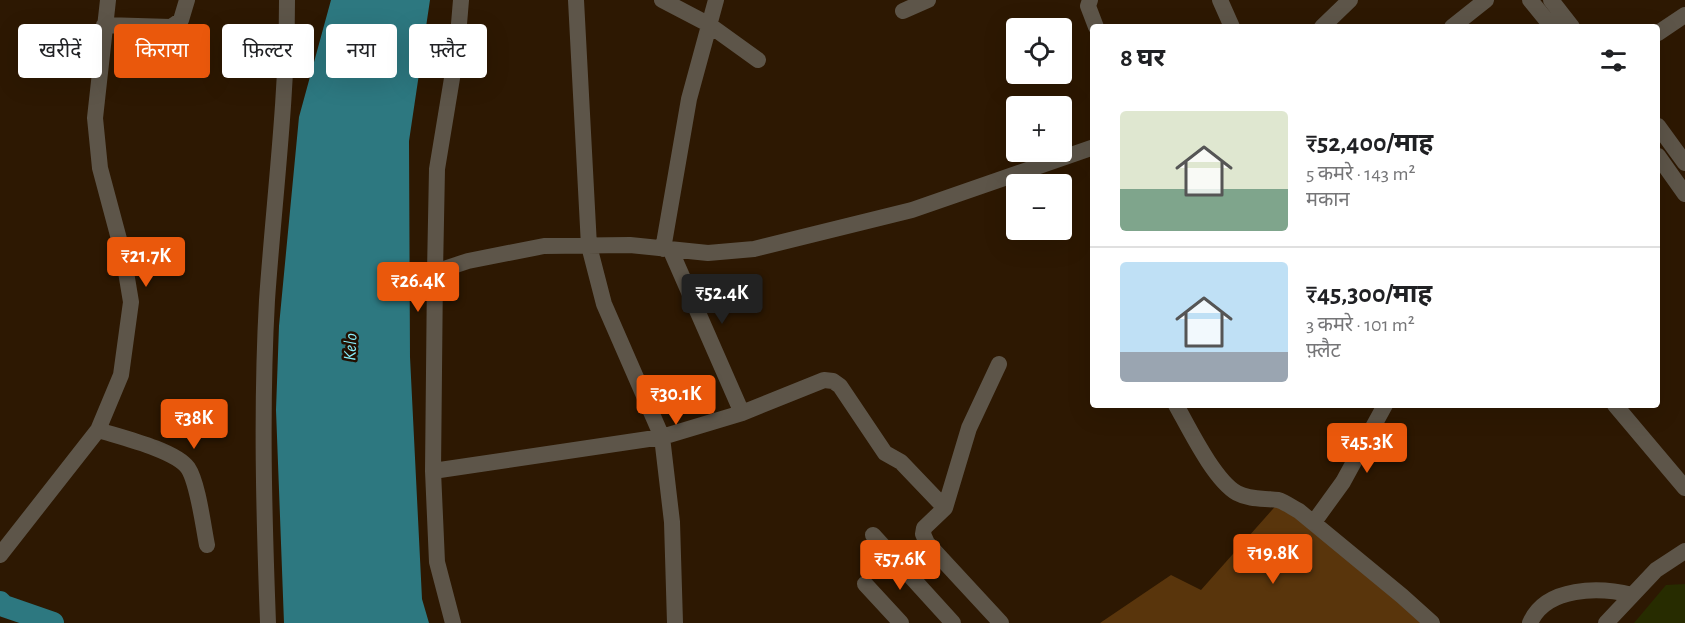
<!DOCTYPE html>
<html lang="hi">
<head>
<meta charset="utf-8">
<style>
	body { margin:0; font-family:"Alegreya Sans","Noto Sans Devanagari",sans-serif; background:#f2f2f2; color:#202124; height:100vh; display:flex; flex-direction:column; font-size:22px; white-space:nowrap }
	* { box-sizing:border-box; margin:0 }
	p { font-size:20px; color:#757577 }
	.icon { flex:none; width:33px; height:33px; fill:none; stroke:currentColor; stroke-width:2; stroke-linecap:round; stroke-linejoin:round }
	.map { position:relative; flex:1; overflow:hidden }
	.drawer { position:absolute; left:1090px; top:24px; width:570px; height:384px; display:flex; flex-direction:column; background:#fff; border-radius:6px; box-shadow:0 6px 24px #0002 }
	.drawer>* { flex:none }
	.guide { position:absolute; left:18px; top:24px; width:570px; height:54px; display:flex; gap:12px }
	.tools { position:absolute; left:1006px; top:18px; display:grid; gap:12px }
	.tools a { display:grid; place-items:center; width:66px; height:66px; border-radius:6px; background:#fff; box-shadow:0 6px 24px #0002; font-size:30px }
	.price { position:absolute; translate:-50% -51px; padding:0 14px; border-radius:6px; background:#ea580c; color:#fff; font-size:20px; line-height:39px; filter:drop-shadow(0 2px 3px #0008) }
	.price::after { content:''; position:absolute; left:50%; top:36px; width:18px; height:14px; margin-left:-9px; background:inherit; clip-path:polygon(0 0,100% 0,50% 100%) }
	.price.active { background:#222; color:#fff }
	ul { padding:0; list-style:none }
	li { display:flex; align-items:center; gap:18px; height:150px; padding:0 30px }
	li+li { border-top:2px solid #e0e0e0 }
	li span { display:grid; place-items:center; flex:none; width:168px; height:120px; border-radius:6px; color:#555 }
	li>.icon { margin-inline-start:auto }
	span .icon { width:72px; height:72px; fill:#fffc; stroke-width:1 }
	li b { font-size:26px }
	h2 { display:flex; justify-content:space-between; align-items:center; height:72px; padding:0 30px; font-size:26px }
	.tag { padding:0 21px; border-radius:6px; background:#fff; box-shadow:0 6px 24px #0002; font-size:21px; line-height:54px }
	.tag.active { background:#ea580c; color:#fff }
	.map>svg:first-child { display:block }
	.green { fill:#272c00 }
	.water { fill:#2d7880 }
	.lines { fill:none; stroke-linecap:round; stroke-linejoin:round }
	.river { stroke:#2d7880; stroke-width:22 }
	.building { fill:#59350c }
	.minor { stroke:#5d5549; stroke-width:16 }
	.labels { text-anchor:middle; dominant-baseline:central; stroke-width:5; stroke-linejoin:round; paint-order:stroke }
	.water-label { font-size:18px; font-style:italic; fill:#89f0fc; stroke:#230f00 }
</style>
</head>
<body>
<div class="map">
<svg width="1685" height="623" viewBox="0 0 1685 623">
	<rect width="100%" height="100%" fill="#2d1802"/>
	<path class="green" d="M 1685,584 L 1685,623 L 1634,623 L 1666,585 Z"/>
	<path class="water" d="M 331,0 L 430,0 L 409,141 L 410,357 L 422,599 L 429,623 L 284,623 L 276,410 L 279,326 L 299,117 Z"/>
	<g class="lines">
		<path class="river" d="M 0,602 L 4,606 L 53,623"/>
	</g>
	<path class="building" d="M 1280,501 L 1423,623 L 1100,623 L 1171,575 L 1201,590 Z"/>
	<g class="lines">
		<path class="minor" d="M 576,0 L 589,246 L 604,304 L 662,437 L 672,522 L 675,623
			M 662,0 L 708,24 L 758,60
			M 1090,0 L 1088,6 L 1096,27
			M 1220,0 L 1232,27
			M 1530,0 L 1552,27
			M 1551,0 L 1572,27
			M 903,11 L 928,0
			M 104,25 L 171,27 L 181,20 L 187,0
			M 1322,27 L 1350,0
			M 1452,27 L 1486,0
			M 1658,33 L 1685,15
			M 1658,126 L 1685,163
			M 1658,156 L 1685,194
			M 663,249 L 689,99 L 716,0
			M 671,251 L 742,413
			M 435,272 L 468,261 L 544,246 L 630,245 L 708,253 L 754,249 L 912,210 L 1094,147
			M 1176,405 C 1189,428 1214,480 1237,493 C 1250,500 1264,498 1278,500 C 1285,502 1293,508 1299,511 L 1402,596 L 1432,623
			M 1615,405 L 1685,488
			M 98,430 C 120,437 175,450 188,468 C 198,483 203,525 207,545
			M 433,471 L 662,437 L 742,413 L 824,380 L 833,381 L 840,386 L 885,453 L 901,462 L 945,508 L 924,528 L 923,534 L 927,543 L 1001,623
			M 945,508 L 969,428 L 999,364
			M 1314,522 L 1343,482 L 1385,405
			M 873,535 L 953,623
			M 0,555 L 98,430 L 121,375 L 131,302 L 123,254 L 100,168 L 95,118 L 108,0
			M 865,584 L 901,623
			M 268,623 C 264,515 261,408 267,300 C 274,200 287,100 287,0
			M 453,623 L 437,562 L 433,471 L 435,272 L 437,169 L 457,48 L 461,0
			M 1530,623 C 1546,586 1600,587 1632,595
			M 1606,623 L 1656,570 L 1685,551"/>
	</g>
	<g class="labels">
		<g class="water-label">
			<text transform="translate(351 347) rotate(-87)">Kelo</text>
		</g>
	</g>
</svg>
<div class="tools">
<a><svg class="icon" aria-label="locate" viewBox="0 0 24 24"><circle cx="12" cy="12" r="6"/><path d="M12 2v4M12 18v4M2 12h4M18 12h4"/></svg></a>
<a>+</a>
<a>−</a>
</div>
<b class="price" style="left:146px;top:288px">₹21.7K</b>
<b class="price" style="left:418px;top:313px">₹26.4K</b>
<b class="price active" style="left:722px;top:325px">₹52.4K</b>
<b class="price" style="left:676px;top:426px">₹30.1K</b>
<b class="price" style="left:194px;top:450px">₹38K</b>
<b class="price" style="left:1367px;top:474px">₹45.3K</b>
<b class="price" style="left:1273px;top:585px">₹19.8K</b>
<b class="price" style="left:900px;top:591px">₹57.6K</b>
<div class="guide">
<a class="tag">खरीदें</a>
<a class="tag active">किराया</a>
<a class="tag">फ़िल्टर</a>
<a class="tag">नया</a>
<a class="tag">फ़्लैट</a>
</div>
<section class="drawer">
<h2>8 घर<svg class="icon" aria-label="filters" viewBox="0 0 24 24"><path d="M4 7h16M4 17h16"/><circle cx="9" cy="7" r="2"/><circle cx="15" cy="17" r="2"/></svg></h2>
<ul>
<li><span style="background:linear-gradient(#dfe7d0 65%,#7fa58c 0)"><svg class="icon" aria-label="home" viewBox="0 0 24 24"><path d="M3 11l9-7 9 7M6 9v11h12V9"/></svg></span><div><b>₹52,400/माह</b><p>5 कमरे · 143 m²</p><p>मकान</p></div></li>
<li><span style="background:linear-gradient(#bfe0f5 75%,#9aa5b1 0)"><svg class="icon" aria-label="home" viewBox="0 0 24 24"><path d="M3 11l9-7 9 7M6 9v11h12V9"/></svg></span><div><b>₹45,300/माह</b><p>3 कमरे · 101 m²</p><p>फ़्लैट</p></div></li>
</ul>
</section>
</div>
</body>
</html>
